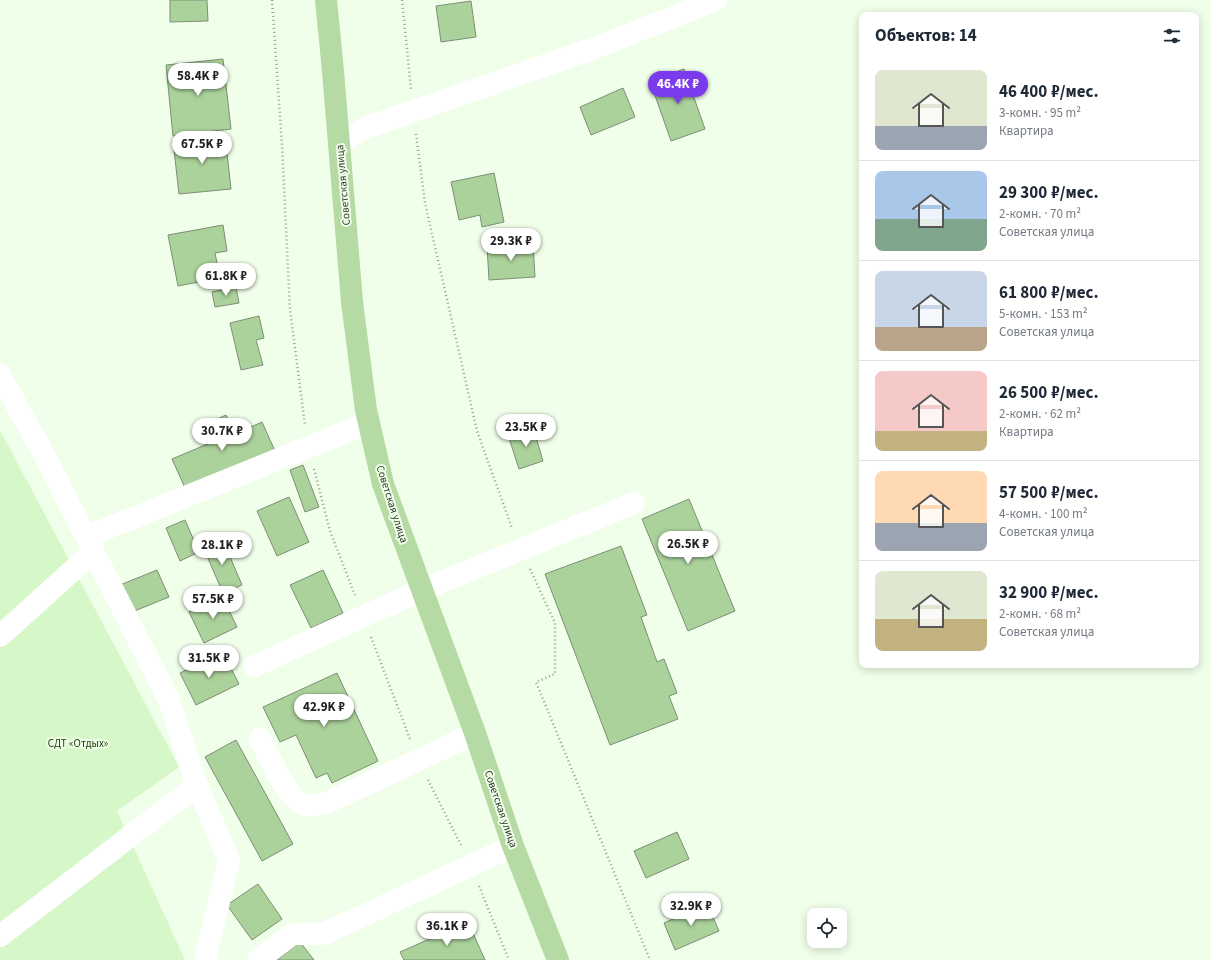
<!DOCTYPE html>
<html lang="ru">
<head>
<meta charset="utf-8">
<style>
	body { margin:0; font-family:"Source Sans 3",sans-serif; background:#f2f2f3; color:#1f2937; height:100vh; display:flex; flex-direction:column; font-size:15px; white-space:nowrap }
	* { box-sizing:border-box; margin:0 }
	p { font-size:13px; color:#747a83 }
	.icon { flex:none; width:22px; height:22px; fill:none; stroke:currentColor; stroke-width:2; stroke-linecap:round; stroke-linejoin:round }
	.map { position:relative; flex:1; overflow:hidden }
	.panel { position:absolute; left:859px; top:12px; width:340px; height:656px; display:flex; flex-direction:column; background:#fff; border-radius:8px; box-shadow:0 2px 10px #0003 }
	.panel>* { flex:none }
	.tools { position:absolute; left:807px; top:908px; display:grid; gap:8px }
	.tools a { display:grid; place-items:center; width:40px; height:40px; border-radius:8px; background:#fff; box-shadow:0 2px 10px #0003; font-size:20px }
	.price { position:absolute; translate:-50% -34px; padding:0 9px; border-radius:14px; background:#fff; color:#222; font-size:13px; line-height:26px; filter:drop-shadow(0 1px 2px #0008) }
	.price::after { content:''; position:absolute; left:50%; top:24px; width:12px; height:9px; margin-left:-6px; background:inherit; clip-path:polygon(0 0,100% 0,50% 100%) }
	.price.active { background:#7c3aed; color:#fff }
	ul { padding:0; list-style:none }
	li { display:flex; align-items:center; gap:12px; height:100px; padding:0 16px }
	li+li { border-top:1px solid #e0e1e3 }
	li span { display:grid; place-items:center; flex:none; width:112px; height:80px; border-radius:8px; color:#555 }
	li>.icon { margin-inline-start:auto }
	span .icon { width:48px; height:48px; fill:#fffc; stroke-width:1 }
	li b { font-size:17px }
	h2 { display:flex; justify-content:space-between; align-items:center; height:48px; padding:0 16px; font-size:17px }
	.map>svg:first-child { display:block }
	.green { fill:#d6f7c7 }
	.building { fill:#acd29b; stroke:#7d8e76 }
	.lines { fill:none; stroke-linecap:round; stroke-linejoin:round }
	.path { stroke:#96a191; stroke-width:2.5; stroke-dasharray:1 3; stroke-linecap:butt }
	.minor { stroke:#fff; stroke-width:22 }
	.major { stroke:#b6daa3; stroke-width:22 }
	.labels { text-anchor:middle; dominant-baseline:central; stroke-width:4; stroke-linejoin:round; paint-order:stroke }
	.street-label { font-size:11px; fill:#2f362c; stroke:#f0ffea }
	.park-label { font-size:11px; fill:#1f4108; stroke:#f0ffea }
</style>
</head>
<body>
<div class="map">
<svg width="1211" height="960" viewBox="0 0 1211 960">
	<rect width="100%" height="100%" fill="#f0ffea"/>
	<path class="green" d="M 0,430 L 179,767 L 117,811 L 185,960 L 0,960 Z"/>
	<path class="building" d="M 170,0 L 207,0 L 208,21 L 170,22 Z
		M 471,1 L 476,37 L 441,42 L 436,6 Z
		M 223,59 L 231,129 L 173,136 L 166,65 Z
		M 684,69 L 705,129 L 671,141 L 650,81 Z
		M 623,88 L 635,117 L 591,135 L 580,107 Z
		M 225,135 L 231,189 L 179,194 L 173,141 Z
		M 494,173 L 504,222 L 482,227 L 480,215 L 459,220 L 451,182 Z
		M 223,225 L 227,251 L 215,253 L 220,278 L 178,286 L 168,235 Z
		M 533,244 L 535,277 L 489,280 L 487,246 Z
		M 236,287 L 239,303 L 215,307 L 212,292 Z
		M 259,316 L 264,338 L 256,340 L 263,365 L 241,370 L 230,323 Z
		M 226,415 L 235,434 L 262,422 L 275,451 L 186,490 L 172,459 L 210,443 L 202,426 Z
		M 533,427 L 543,461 L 519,469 L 508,435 Z
		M 303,465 L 319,507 L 305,512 L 290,470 Z
		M 289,497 L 309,542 L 277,556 L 257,511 Z
		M 689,499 L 735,611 L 688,631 L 642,519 Z
		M 185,520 L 199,552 L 180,561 L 166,528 Z
		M 222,538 L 242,585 L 223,593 L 203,547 Z
		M 621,546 L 647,615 L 641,617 L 657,662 L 664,659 L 677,693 L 669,696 L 678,719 L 610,745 L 545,574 Z
		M 157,570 L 169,597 L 132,612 L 120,585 Z
		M 323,570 L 343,613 L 311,628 L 290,585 Z
		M 222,596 L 237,627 L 204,643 L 189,612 Z
		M 223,653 L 239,684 L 196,705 L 180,673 Z
		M 337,673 L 378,761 L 332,783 L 327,773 L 316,778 L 296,735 L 280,742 L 263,707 Z
		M 236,740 L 293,844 L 262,861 L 205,757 Z
		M 677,832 L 689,859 L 646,878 L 634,851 Z
		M 258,884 L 282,919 L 252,940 L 227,905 Z
		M 707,904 L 719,931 L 675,950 L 664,923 Z
		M 468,922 L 485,960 L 404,960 L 400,952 Z
		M 300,942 L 314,960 L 277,960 Z"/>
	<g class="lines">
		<path class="path" d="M 272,0 L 282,145 L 290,310 L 305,425
			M 402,0 L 411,89
			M 416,134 L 425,203 L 477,431 L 512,528
			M 314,469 L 330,531 L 355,595
			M 530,569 L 555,623 L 555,674 L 536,682 L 650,960
			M 371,637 L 410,739
			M 428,780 L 461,845
			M 479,886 L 509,960"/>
		<path class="minor" d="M 339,144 L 365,128 L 595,48 L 716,0
			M 0,375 L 47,460 L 169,700 L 197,785 L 229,860 L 205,960
			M 86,537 L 368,423
			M 0,636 L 93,552
			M 254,666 L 422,590 L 634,503
			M 260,739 C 269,756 287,800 305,805 C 313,806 320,804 327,803 L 475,733
			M 0,936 L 197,785
			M 258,960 L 293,934 L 323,934 L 513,846"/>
		<path class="major" d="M 326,0 L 333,71 L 352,302 L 366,410 L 383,484 L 475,733 L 513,846 L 558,960"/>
	</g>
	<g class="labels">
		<g class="street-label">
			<text transform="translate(343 185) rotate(-95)">Советская улица</text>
			<text transform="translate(392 504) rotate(72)">Советская улица</text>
			<text transform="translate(501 809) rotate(71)">Советская улица</text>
		</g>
		<g class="park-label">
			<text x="78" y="743">СДТ «Отдых»</text>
		</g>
	</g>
</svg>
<div class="tools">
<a><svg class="icon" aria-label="locate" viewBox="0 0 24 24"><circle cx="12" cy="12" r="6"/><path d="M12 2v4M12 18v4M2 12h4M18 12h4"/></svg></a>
</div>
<b class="price" style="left:198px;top:97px">58.4K ₽</b>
<b class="price active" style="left:678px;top:105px">46.4K ₽</b>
<b class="price" style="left:202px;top:165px">67.5K ₽</b>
<b class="price" style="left:511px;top:262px">29.3K ₽</b>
<b class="price" style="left:226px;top:297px">61.8K ₽</b>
<b class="price" style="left:526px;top:448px">23.5K ₽</b>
<b class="price" style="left:222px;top:452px">30.7K ₽</b>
<b class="price" style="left:688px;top:565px">26.5K ₽</b>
<b class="price" style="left:222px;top:566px">28.1K ₽</b>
<b class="price" style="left:213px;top:620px">57.5K ₽</b>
<b class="price" style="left:209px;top:679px">31.5K ₽</b>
<b class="price" style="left:324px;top:728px">42.9K ₽</b>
<b class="price" style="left:691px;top:927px">32.9K ₽</b>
<b class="price" style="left:447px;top:947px">36.1K ₽</b>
<section class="panel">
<h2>Объектов: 14<svg class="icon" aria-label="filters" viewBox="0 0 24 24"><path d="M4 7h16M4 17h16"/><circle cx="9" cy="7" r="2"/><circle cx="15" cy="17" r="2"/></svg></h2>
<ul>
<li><span style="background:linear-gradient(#dfe7d0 70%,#9aa5b1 0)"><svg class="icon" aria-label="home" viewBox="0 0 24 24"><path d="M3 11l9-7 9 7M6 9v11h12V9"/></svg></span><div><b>46 400 ₽/мес.</b><p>3-комн. · 95 m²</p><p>Квартира</p></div></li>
<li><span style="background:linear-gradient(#a9c7e8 60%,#7fa58c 0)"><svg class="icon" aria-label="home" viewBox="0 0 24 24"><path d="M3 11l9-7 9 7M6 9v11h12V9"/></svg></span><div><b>29 300 ₽/мес.</b><p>2-комн. · 70 m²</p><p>Советская улица</p></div></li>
<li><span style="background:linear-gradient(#c9d6e8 70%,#b9a48a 0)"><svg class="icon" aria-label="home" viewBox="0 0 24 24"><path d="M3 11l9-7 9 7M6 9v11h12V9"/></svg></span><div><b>61 800 ₽/мес.</b><p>5-комн. · 153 m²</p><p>Советская улица</p></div></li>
<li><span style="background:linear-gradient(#f6c9c9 75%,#c2b280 0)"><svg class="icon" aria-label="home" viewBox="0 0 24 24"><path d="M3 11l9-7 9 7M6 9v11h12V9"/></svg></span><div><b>26 500 ₽/мес.</b><p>2-комн. · 62 m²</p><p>Квартира</p></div></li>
<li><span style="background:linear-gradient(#ffd9b3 65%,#9aa5b1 0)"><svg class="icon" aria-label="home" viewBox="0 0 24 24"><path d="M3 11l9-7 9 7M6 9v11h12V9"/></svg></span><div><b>57 500 ₽/мес.</b><p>4-комн. · 100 m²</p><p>Советская улица</p></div></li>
<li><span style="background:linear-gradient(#dfe7d0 60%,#c2b280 0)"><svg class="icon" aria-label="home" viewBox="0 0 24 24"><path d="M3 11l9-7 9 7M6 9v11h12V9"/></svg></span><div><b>32 900 ₽/мес.</b><p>2-комн. · 68 m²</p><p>Советская улица</p></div></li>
</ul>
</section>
</div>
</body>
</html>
